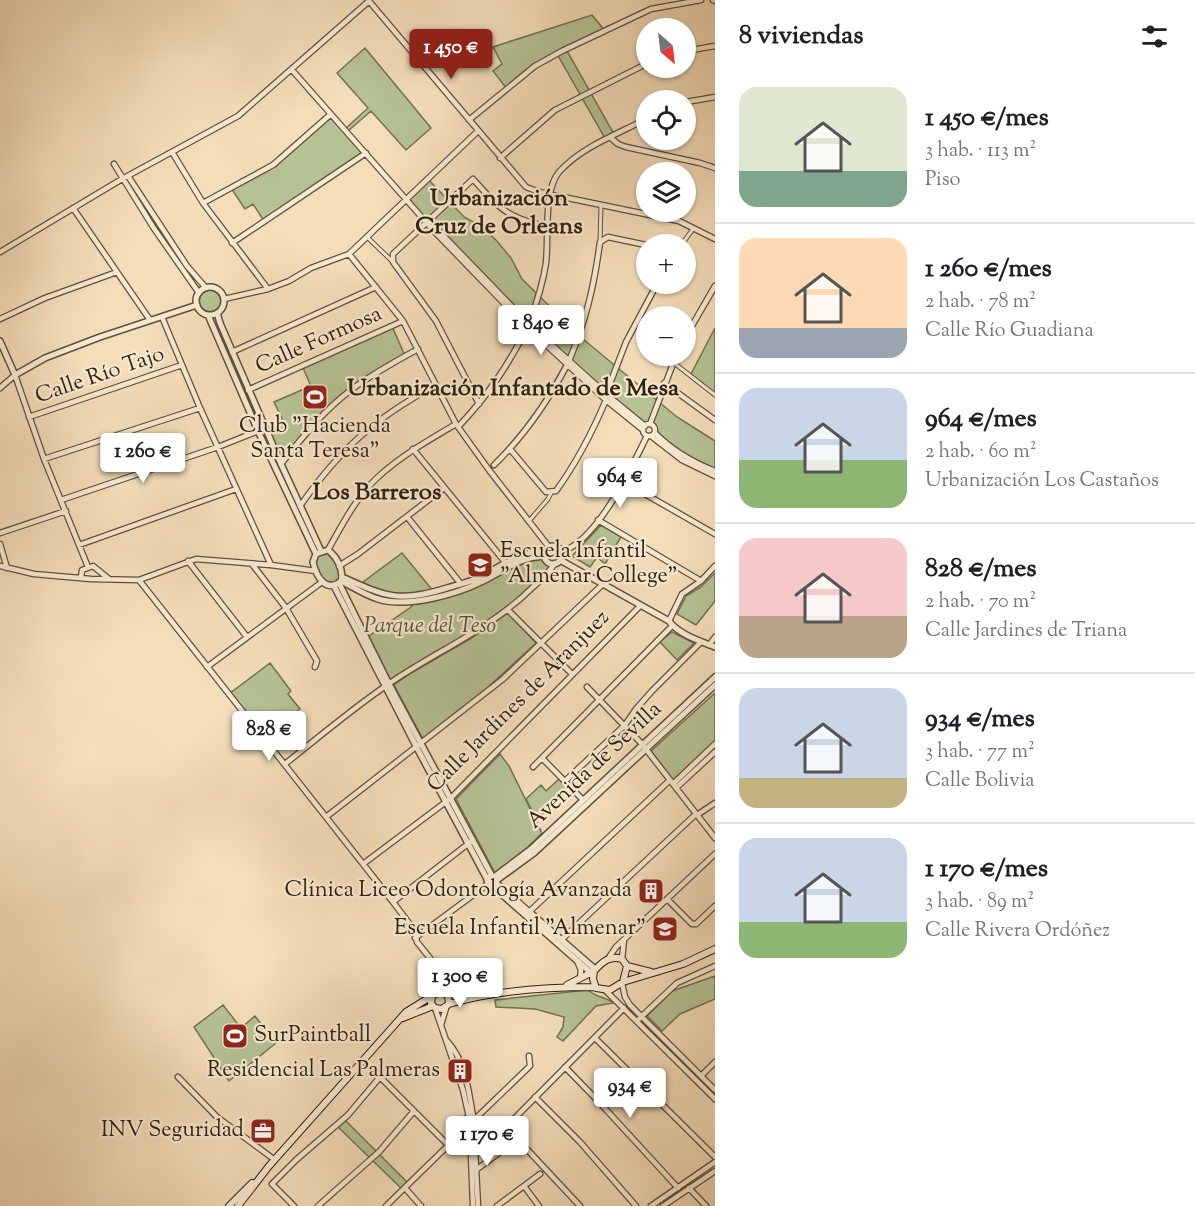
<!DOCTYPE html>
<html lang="es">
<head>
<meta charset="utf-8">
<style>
	body { margin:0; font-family:"Sorts Mill Goudy",serif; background:#f6f6f6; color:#202124; height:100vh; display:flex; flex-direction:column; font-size:22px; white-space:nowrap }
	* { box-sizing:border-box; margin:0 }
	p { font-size:20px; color:#757577 }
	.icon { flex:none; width:33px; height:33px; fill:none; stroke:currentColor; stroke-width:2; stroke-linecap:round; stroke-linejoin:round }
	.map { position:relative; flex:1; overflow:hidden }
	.side { display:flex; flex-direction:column; background:#fff; width:480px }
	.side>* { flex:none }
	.needle { width:39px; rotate:152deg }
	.tools { position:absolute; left:636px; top:18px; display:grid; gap:12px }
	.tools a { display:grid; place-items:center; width:60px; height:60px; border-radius:50%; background:#fff; box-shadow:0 2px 4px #0004; font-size:30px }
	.price { position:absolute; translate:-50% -51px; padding:0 14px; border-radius:6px; background:#fff; color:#222; font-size:20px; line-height:39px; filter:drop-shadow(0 2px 3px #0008) }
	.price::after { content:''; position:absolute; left:50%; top:36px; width:18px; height:14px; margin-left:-9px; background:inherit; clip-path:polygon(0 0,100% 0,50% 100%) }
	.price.current { background:#8f2418; color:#fff }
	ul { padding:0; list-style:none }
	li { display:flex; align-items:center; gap:18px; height:150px; padding:0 24px }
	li+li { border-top:2px solid #e0e0e0 }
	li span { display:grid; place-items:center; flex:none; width:168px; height:120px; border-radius:18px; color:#555 }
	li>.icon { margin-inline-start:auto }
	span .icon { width:72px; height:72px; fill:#fffc; stroke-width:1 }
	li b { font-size:26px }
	h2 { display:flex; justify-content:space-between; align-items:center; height:72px; padding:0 24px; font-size:26px }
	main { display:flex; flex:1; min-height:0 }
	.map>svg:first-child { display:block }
	.green { fill:#b5c294; stroke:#727252; stroke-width:1.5 }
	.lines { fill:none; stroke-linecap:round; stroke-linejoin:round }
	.pedestrian-casing { stroke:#60513a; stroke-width:5 }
	.minor-casing { stroke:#60513a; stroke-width:7 }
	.tertiary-casing { stroke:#60513a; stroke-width:8 }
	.secondary-casing { stroke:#2f220f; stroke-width:8 }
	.pedestrian { stroke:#f8e9d2; stroke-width:3 }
	.minor { stroke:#f8e9d2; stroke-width:4.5 }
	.tertiary { stroke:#f8e9d2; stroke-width:5 }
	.secondary { stroke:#f8e9d2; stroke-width:6 }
	.labels { text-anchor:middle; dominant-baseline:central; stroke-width:4.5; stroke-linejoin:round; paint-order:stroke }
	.street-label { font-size:22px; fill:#2f220f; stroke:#f8e9d2 }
	.poi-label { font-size:22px; fill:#2f220f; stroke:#f8e9d2; text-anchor:end }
	.park-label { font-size:22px; font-style:italic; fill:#575237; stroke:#f8e9d2 }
	.neighbourhood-label { font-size:24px; font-weight:bold; fill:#2f220f; stroke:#f8e9d2 }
</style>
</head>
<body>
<main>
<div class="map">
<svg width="715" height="1206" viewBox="0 0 715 1206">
	<rect width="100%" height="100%" fill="#f4ddb9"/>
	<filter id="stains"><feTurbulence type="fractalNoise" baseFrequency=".00333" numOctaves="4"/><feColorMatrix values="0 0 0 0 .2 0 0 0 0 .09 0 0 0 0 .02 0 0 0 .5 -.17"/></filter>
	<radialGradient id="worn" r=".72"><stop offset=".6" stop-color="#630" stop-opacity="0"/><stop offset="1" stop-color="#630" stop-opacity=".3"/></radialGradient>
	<path class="green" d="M 592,15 L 605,31 L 566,49 L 615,136 L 606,140 L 557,54 L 535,66 L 507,89 L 493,71 L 502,64 L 493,47 Z
		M 365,48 L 431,128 L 406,150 L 371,111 L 347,132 L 366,153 L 264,221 L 253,204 L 245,209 L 231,188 L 273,165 L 331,114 L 345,129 L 368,108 L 337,73 Z
		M 428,179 L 464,217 L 481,226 L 496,240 L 511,258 L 522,279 L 583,339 L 677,417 L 715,441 L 715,471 L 697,464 L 655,433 L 653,426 L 647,425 L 606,394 L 526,321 L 406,200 Z
		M199 301a11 11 0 1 1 22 0a11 11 0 1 1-22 0Z
		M 392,326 L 405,356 L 369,377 L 328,410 L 281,464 L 266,430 L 284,423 L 274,402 L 311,386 L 302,366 Z
		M 715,328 L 715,394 L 690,376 Z
		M 601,525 L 621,537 L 605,564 L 597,557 L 590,567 L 572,556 Z
		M 328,550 L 339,566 L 341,581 L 329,586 L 314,567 L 316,554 Z
		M 402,553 L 434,592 L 399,598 L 359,585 Z
		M 544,556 L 548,562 L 555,563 L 508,610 L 389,684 L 366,638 L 411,607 L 414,602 L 480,583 L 518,561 Z
		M 715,573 L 715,601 L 696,625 L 677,614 L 686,596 L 701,587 Z
		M 508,613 L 536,643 L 486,689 L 423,739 L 394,685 L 411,673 L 470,639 Z
		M 672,632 L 694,643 L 677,660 L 660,642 Z
		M 270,663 L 291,691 L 288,694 L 300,709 L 263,738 L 229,694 Z
		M 715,693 L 715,741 L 673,780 L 651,751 Z
		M 500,754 L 509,766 L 542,833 L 528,847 L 495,873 L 456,799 Z
		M 559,779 L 568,788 L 537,820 L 526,799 L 541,785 L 546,791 Z
		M 715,976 L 715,999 L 680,1014 L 662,1031 L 647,1016 L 672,991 Z
		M 588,990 C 597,998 607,997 613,1003 L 596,1006 L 563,1041 L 557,1037 L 563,1027 L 564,1017 L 535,1009 L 496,1007 L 495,1000 Z
		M 223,1005 L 241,1028 L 255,1016 L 276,1043 L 229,1081 L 194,1027 Z
		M 344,1119 L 409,1184 L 403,1190 L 336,1125 Z"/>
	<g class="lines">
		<g class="pedestrian-casing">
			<path id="pedestrian" d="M 367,237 L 393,262
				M 600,242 L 601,205
				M 682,244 L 693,229
				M 674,363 L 715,395
				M 529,521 L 548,499 L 551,493"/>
		</g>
		<g class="minor-casing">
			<path id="minor" d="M 713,0 L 715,1
				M 686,51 L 715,46
				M 292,70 L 433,230 L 524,324 L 525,329 L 528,331 L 533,328 L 533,324 L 530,321 L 524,324
				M 686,102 L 715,97
				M 469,120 L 535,66 L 562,51 L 651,9 L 701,0
				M 611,138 L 618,144 L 626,147 L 700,163 L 715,168
				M 172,152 L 203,203 L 268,289
				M 500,158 L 555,110 L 646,64
				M 114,164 L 153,227 L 199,293
				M 128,176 L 187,266 L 206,288
				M 203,203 L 273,165 L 331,114
				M 73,208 L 150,320
				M 430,223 L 435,227 L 526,321
				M 232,243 L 366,153
				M 0,252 L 122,179 L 238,116 L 369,1 L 526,187 L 539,192 L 679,221 L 715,239
				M 349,254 L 403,321 L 456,424 L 489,470 L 549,547
				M 224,299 L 268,289 L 289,281 L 311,268 L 349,254 L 478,131
				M 162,317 L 200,408 L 271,565
				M 0,319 L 45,298 L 117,272
				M 530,321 C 537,302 543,283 546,263 C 549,237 543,191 559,172 C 581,147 618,134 646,119
				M 533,328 L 606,394 L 645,426
				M 530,330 L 606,400 L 643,430
				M 686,336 L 715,286
				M 232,352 L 376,287
				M 569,361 C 586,320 594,287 600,242 L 608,237 L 646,245
				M 664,383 L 715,420
				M 0,388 L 15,375 L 44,459 L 88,567
				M 248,390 L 403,321
				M 606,394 L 626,342 L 657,284
				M 479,404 L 436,321 L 393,262 L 393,254 L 473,179 C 501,210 507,218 549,227
				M 29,417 L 182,365
				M 650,424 L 676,356
				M643 430a6 6 0 1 1 12 0a6 6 0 1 1-12 0Z
				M 458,427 C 488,395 506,369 526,330
				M 655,433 C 672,450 692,462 715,471
				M 651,436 L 682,460 L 715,476
				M 413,449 L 505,562
				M 510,449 L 546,492 L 556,491 C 577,462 592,433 606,400
				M 44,459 L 200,408
				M 281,464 C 302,438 324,410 351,390 C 372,374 395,362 418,349
				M 494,465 C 525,435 547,403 567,365
				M 624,482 L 715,534
				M 61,500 L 218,447 L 258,431
				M 300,506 C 340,449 375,418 436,385
				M 408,518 L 461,584
				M 598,520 L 701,581
				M 0,533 L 66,511
				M 0,544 L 7,568
				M 79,545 L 236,489
				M 328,550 C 342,525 356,497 378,477 C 402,455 429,440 456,424
				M 562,552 C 599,538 630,470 647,436
				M 188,561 L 247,637
				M 252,564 L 286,608 L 317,661 L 315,667
				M 0,566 L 34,574 L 91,579 L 139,580 L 196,559 L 271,565 L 316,571
				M 339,566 L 358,554 L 444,488
				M 81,578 L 82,570 L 93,566 L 109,579
				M 139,580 L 393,902 L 415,931 L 417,942 L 433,962 L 439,977
				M 508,610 L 572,674
				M 669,621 L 682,594 L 701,581 L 715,566
				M 709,645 L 715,637
				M 207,667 L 322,582
				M 587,687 L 642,744 L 715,838
				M 542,758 L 583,800
				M 285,764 C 319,737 353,708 390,683 C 438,650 491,629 533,587 C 541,580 549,573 555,563
				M 533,767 L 672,626
				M 565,781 L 625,725 L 636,709 L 652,691 L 701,642
				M 673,784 L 715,744
				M 676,788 L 715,752
				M 697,815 L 715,803
				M 326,817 L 503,679 L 603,584
				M 363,864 L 451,798 L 640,606
				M 667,899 L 692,924 L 696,924 L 715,906
				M 393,902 L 473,840
				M 529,912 L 670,780
				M 415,938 L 488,884
				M 561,940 L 696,814
				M 608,959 L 616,947 L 715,854
				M 622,959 L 624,940
				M 578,963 L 581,970 L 580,978
				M 622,983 L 625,997 L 630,1005 L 715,1090
				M 606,991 L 715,1099
				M 436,992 L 439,977 L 443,991
				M 435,1008 L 463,1090 L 469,1117
				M 639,1019 L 677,983 L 715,966
				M 441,1025 L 446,1008
				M 595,1038 L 715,1157
				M 447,1041 C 465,1060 469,1091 473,1117
				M 565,1067 L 599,1102 L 678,1188
				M 701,1076 L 715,1062
				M 178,1077 L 217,1117 L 275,1160
				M 535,1097 L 580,1142 L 636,1206
				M464 1123a7 7 0 1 1 14 0a7 7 0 1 1-14 0Z
				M 476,1118 L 530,1066 L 529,1056
				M 470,1130 L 473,1206
				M 474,1130 L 478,1206
				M 476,1170 L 512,1143
				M 524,1186 L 539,1206
				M 405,1188 L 421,1206
				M 689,1188 L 706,1206
				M 294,1206 L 272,1184 L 296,1160 L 348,1115 L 380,1077 L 448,1145
				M 318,1206 L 379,1152 L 414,1111
				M 386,1206 L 466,1128
				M 497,1206 L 540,1174
				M 580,1206 L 507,1128 L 511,1122 L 624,1008
				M 651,1206 L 715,1162
				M 663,1206 L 715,1171"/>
		</g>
		<g class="tertiary-casing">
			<path id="tertiary" d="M196 301a14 14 0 1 1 28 0a14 14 0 1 1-28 0Z
				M 217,313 L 220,323 L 281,464 L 321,551
				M 208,315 L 258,431 L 316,554
				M 0,341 L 15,375 L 45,358 L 100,337 L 197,305
				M544 555a9 9 0 1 1 18 0a9 9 0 1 1-18 0Z
				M 328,550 C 337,557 344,570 341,581 C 326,594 316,576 313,562 L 316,554 Z
				M 560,560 L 669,621 C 678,634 700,641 715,647
				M 342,577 C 386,597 400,603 447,588 C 459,584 472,582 482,576 C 505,564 518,553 545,551
				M 341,581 C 353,587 365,595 378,599 C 406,608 455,595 481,582 C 504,571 517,558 544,556
				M 339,583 L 389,684 L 492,876
				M 334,586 L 417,748 L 487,879
				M 494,877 L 496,883 L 493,885 L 489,885 L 487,881 L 489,877 L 494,877 L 531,849 L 715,677
				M 497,880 L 534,853 L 715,685
				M 496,883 L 595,969
				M 491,885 L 590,972"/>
		</g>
		<g class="secondary-casing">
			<path id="secondary" d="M 627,966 L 651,972
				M 623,982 L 627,966 L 622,959 C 610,955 602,962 594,971 L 593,979 L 596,988 L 610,990 L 623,982 L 683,964 L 715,949
				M 567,985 L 594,971
				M 447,993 L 482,994
				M 449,1004 C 495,990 547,987 595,987
				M 403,1018 L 433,1006
				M 229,1206 L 252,1183
				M 238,1206 L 269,1166 L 406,1012 L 440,991 L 448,995 L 449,1004 L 442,1009 L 435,1008 L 431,1003 L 432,996"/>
		</g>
		<use href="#pedestrian" class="pedestrian"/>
		<use href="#minor" class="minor"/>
		<use href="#tertiary" class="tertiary"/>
		<use href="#secondary" class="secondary"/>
	</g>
	<defs>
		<g id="stadium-square" transform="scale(1.35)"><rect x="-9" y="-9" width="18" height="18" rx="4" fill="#8f2418" stroke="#f8e9d2"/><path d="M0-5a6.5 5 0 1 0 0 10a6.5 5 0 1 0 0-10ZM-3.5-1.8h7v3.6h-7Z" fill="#fff"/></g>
		<g id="school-square" transform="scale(1.35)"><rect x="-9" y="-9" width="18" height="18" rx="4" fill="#8f2418" stroke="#f8e9d2"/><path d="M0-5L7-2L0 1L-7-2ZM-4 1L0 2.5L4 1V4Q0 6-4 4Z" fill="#fff"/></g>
		<g id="building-square" transform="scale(1.35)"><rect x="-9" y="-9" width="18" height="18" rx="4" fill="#8f2418" stroke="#f8e9d2"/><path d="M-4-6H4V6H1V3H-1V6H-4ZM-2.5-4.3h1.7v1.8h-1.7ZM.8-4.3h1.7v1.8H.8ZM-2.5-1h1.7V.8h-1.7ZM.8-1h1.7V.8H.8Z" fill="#fff"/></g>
		<g id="office-square" transform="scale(1.35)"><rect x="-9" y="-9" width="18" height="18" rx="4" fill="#8f2418" stroke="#f8e9d2"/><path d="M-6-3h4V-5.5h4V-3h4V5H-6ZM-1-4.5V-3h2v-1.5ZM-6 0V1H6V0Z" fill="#fff"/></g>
	</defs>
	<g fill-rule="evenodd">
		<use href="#stadium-square" x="315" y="397"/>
		<use href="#school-square" x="480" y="565"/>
		<use href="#building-square" x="651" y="891"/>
		<use href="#school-square" x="665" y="929"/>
		<use href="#stadium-square" x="235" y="1036"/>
		<use href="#building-square" x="460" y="1071"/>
		<use href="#office-square" x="263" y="1131"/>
	</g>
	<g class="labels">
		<g class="street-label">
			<text transform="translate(319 341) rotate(-24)">Calle Formosa</text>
			<text transform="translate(100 376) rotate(-19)">Calle Río Tajo</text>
			<text transform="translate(519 702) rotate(-45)">Calle Jardines de Aranjuez</text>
			<text transform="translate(595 766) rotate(-43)">Avenida de Sevilla</text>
		</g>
		<g class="poi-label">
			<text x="315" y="427" text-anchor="middle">Club "Hacienda<tspan x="315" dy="25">Santa Teresa"</tspan></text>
			<text x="500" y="552" text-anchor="start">Escuela Infantil<tspan x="500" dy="25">"Almenar College"</tspan></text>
			<text x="632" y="891">Clínica Liceo Odontología Avanzada</text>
			<text x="646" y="929">Escuela Infantil "Almenar"</text>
			<text x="254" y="1036" text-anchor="start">SurPaintball</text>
			<text x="440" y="1071">Residencial Las Palmeras</text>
			<text x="244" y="1131">INV Seguridad</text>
		</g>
		<g class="park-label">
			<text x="430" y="627">Parque del Teso</text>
		</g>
		<g class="neighbourhood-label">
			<text x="499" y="199">Urbanización<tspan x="499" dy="28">Cruz de Orleans</tspan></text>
			<text x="513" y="389">Urbanización Infantado de Mesa</text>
			<text x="377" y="493">Los Barreros</text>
		</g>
	</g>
	<rect width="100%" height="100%" filter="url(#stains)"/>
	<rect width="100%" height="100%" fill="url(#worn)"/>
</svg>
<div class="tools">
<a><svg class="needle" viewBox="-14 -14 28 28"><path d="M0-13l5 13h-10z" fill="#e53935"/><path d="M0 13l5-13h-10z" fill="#757577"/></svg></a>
<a><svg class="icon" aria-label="locate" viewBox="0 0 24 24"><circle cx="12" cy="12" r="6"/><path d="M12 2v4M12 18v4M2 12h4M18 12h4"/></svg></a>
<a><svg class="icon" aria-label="layers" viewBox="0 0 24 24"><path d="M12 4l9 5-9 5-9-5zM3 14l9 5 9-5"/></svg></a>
<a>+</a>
<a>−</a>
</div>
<b class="price current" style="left:451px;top:80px">1 450 €</b>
<b class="price" style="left:541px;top:356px">1 840 €</b>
<b class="price" style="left:143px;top:484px">1 260 €</b>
<b class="price" style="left:620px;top:509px">964 €</b>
<b class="price" style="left:269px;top:762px">828 €</b>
<b class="price" style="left:460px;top:1009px">1 300 €</b>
<b class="price" style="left:630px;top:1119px">934 €</b>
<b class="price" style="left:487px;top:1167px">1 170 €</b>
</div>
<section class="side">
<h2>8 viviendas<svg class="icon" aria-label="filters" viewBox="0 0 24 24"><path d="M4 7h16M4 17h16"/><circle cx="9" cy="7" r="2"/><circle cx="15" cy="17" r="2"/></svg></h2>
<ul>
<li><span style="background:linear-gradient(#dfe7d0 70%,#7fa58c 0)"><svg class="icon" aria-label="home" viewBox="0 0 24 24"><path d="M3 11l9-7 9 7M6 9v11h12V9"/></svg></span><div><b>1 450 €/mes</b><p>3 hab. · 113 m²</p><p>Piso</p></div></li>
<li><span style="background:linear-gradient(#ffd9b3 75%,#9aa5b1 0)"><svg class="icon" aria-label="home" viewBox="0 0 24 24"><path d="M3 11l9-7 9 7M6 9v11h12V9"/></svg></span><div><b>1 260 €/mes</b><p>2 hab. · 78 m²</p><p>Calle Río Guadiana</p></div></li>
<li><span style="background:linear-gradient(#c9d6e8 60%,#8fb573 0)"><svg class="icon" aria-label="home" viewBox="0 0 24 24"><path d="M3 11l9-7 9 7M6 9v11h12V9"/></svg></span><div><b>964 €/mes</b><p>2 hab. · 60 m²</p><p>Urbanización Los Castaños</p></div></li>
<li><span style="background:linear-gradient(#f6c9c9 65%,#b9a48a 0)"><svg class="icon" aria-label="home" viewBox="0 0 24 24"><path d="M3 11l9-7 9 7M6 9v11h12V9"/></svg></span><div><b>828 €/mes</b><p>2 hab. · 70 m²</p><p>Calle Jardines de Triana</p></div></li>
<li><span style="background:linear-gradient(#c9d6e8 75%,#c2b280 0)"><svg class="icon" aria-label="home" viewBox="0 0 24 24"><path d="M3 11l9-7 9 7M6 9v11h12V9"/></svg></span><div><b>934 €/mes</b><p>3 hab. · 77 m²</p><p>Calle Bolivia</p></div></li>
<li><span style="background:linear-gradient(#c9d6e8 70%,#8fb573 0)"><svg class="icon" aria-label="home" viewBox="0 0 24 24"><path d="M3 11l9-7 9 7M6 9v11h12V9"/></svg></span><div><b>1 170 €/mes</b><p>3 hab. · 89 m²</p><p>Calle Rivera Ordóñez</p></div></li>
</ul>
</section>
</main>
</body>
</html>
